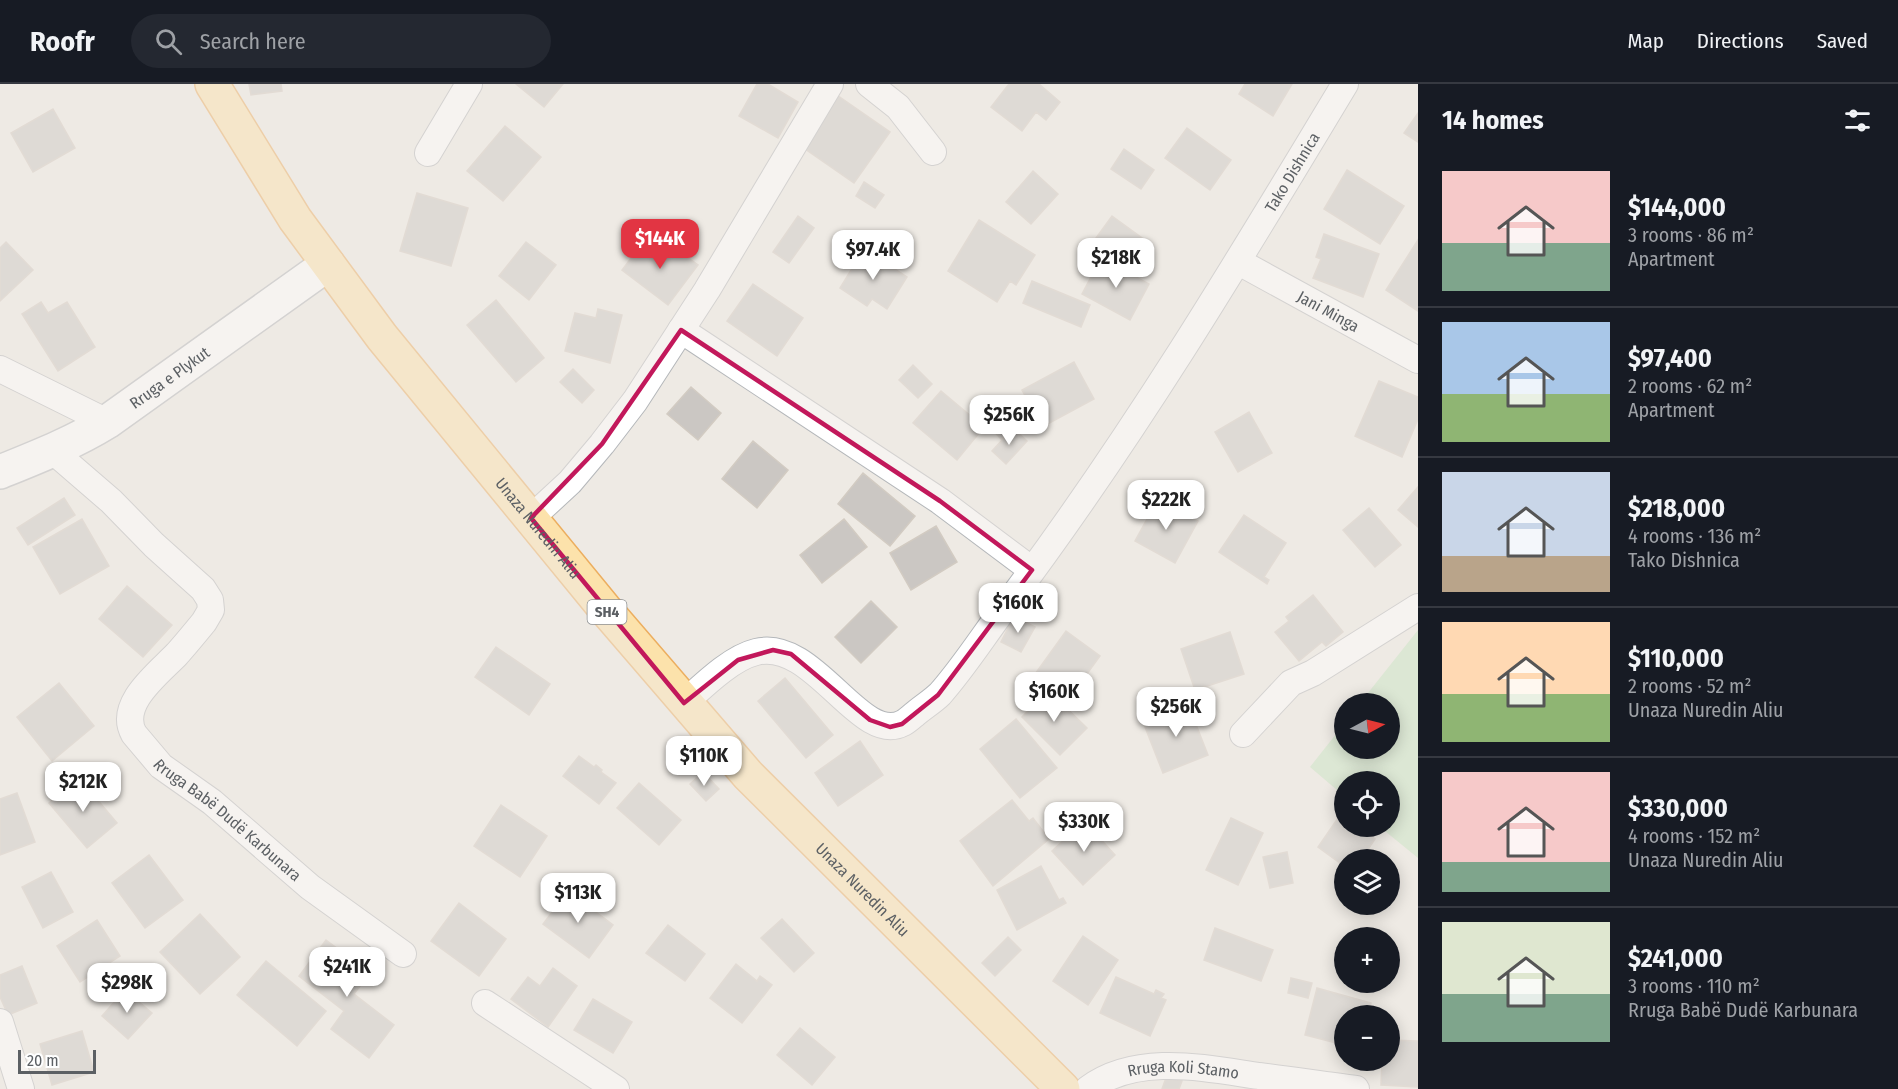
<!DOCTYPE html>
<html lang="en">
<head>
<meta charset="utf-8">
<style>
	body { margin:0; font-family:"Fira Sans Condensed",sans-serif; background:#242831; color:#f1f3f6; height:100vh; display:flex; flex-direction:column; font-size:22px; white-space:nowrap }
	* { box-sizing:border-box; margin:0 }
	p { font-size:20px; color:#9ea1a6 }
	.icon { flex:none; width:33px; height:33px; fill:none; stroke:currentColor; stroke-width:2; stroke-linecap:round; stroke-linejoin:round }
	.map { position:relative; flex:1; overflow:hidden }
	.panel { display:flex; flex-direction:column; background:#171b24; width:480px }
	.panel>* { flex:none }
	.needle { width:39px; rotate:83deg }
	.fabs { position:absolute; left:1334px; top:609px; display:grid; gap:12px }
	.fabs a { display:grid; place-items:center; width:66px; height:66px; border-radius:50%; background:#171b24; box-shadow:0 3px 15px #0003; font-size:30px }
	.scale { position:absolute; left:18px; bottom:15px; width:78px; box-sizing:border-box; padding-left:6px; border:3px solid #5c6064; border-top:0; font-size:16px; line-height:21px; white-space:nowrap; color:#5c6064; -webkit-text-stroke:4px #fff; paint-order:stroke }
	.price { position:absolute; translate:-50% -51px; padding:0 14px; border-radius:12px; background:#fff; color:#222; font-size:20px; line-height:39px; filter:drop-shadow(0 2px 3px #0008) }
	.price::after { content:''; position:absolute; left:50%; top:36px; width:18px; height:14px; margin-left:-9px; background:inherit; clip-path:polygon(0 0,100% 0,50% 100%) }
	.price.active { background:#e23543; color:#fff }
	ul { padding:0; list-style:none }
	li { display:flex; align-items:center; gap:18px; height:150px; padding:0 24px }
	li+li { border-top:2px solid #363941 }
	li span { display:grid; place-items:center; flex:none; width:168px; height:120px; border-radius:0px; color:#555 }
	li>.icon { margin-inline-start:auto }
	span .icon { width:72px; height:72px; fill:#fffc; stroke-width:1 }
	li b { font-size:26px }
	h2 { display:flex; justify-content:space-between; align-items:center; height:72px; padding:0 24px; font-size:26px }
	header { display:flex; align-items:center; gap:36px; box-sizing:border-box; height:84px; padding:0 30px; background:#171b24; border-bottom:2px solid #363941 }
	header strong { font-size:28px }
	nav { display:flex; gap:33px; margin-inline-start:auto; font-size:21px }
	.search { width:420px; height:54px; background:#242831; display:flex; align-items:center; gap:15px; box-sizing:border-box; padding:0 21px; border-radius:33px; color:#9ea1a6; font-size:22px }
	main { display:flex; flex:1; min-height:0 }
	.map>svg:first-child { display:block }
	.green { fill:#c6e4c1 }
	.building { fill:#cbc7c3; stroke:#d2cbc2; stroke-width:1.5 }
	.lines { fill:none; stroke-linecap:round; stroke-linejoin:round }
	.street-casing { stroke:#b4b7ba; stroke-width:28 }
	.secondary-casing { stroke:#b3b7bb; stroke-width:36 }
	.primary-casing { stroke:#ecae5f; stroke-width:36 }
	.street { stroke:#fff; stroke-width:26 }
	.secondary { stroke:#fff; stroke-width:33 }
	.primary { stroke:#fce2ab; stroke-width:33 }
	.marked { fill:none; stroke:#c2185b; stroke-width:4.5; stroke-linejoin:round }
	.labels { text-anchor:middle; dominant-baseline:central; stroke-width:5; stroke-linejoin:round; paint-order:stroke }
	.shield { fill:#fff; stroke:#8d9092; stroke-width:1.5 }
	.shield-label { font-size:15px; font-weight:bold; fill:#5c6064 }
	.street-label { font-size:16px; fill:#5c6064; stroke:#fff }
</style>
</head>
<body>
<header>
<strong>Roofr</strong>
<div class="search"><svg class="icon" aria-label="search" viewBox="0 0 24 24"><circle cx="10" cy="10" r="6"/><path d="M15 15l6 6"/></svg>Search here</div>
<nav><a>Map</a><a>Directions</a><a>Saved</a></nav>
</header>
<main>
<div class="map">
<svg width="1418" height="1005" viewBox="0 0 1418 1005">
	<rect width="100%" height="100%" fill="#eeeae4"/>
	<path class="green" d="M 1418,546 L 1418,774 L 1380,743 L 1389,742 L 1389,698 L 1344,698 L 1344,712 L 1310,683 L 1344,640 L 1344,664 L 1389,664 L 1389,620 L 1360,619 Z"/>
	<path class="building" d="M 249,0 L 281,0 L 282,7 L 251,11 Z
		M 516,0 L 563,0 L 544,23 Z
		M 757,0 L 768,0 L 798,18 L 778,54 L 739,32 Z
		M 1009,0 L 1039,0 L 1060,18 L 1046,36 L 1036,28 L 1022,47 L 991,23 Z
		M 1245,0 L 1292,0 L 1273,32 L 1239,10 Z
		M 834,9 L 890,48 L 854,99 L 798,60 Z
		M 53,25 L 75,64 L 33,88 L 11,49 Z
		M 1418,29 L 1418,58 L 1404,49 Z
		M 505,42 L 541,73 L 503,117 L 467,87 Z
		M 1187,44 L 1231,76 L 1210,106 L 1165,74 Z
		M 1124,65 L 1154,86 L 1141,105 L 1111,85 Z
		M 1347,86 L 1404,122 L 1380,160 L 1324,125 Z
		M 1033,87 L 1058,110 L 1031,140 L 1006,118 Z
		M 864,98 L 884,111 L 875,124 L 856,112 Z
		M 417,109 L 468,124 L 451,182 L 400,167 Z
		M 798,132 L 814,144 L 789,179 L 773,168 Z
		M 1112,132 L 1149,159 L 1138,175 L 1120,161 L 1112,172 L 1093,158 Z
		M 979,136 L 1035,171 L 1016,201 L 1010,197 L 997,218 L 948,187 Z
		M 1324,150 L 1379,170 L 1363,213 L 1313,194 L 1321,175 L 1316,173 Z
		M 647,153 L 675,174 L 680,168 L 698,181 L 668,221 L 622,186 Z
		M 1418,156 L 1418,227 L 1386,206 Z
		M 6,158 L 33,186 L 0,217 L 0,164 Z
		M 526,158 L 556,181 L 529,216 L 499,192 Z
		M 864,165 L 907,193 L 887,225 L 872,215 L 867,222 L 840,204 Z
		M 1101,174 L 1149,200 L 1130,236 L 1082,210 Z
		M 1032,197 L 1090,221 L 1081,243 L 1023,219 Z
		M 753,200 L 803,234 L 777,272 L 727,237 Z
		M 496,216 L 544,274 L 516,298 L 467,241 Z
		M 41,218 L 48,229 L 67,218 L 95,263 L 58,287 L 22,230 Z
		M 598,225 L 622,231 L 610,279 L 565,267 L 575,229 L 596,234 Z
		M 1074,278 L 1094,315 L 1042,343 L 1022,306 Z
		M 913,281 L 932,300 L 918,314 L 899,296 Z
		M 573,285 L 594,306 L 582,319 L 560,298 Z
		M 1379,297 L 1418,313 L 1418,335 L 1402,373 L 1355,352 Z
		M 691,303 L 721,329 L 698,356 L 667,330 Z
		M 941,307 L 984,343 L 957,376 L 913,339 Z
		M 998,327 L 1014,343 L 1001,355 L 986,339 Z
		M 1249,328 L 1272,369 L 1238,388 L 1215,348 Z
		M 1013,344 L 1027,357 L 1006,380 L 992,367 Z
		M 753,357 L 788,386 L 757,424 L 722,395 Z
		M 863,389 L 915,432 L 890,462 L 838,420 Z
		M 1418,403 L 1418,443 L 1398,426 Z
		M 64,414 L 75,431 L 28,461 L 17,444 Z
		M 1158,415 L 1198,437 L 1175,479 L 1135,457 Z
		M 1369,424 L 1401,461 L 1375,483 L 1343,446 Z
		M 1244,431 L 1286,459 L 1264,493 L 1269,496 L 1267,500 L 1219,468 Z
		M 82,435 L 109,482 L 60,510 L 33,463 Z
		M 844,435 L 867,463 L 822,499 L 800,471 Z
		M 936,442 L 957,478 L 911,506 L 890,469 Z
		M 127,502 L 172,541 L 143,573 L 99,535 Z
		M 1313,511 L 1343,548 L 1326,562 L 1322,558 L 1299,577 L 1275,548 L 1289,537 L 1286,533 Z
		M 871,517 L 897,543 L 861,579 L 835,553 Z
		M 1014,532 L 1035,543 L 1021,568 L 1001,558 Z
		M 1066,547 L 1100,572 L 1081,598 L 1086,602 L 1074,619 L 1035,590 Z
		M 1230,548 L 1244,590 L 1195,606 L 1181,565 Z
		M 496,563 L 550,600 L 529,631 L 475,593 Z
		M 785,594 L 833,651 L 806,674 L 758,617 Z
		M 59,599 L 94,642 L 52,677 L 17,633 Z
		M 1048,606 L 1087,644 L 1060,671 L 1022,633 Z
		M 1188,620 L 1208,671 L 1163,689 L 1143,638 Z
		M 1016,635 L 1057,684 L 1020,714 L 980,665 Z
		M 860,657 L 883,691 L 838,722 L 815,689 Z
		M 579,672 L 594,683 L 596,681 L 602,686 L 601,688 L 616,699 L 599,720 L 563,692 Z
		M 703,688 L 719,705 L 706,717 L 690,700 Z
		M 79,694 L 117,739 L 87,764 L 49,719 Z
		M 639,699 L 681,736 L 659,761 L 617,724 Z
		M 17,709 L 35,758 L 0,771 L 0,715 Z
		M 1012,716 L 1029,737 L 1033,734 L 1049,755 L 993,802 L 960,757 Z
		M 501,721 L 547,752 L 520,793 L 474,762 Z
		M 1340,731 L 1344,734 L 1344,742 L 1356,742 L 1375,755 L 1361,776 L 1344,776 L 1344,782 L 1318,763 Z
		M 1231,734 L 1263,749 L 1238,801 L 1206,786 Z
		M 1084,737 L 1115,771 L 1083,801 L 1052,767 Z
		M 1287,768 L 1293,799 L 1270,804 L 1263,773 Z
		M 149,771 L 183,816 L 145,844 L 112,799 Z
		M 1041,782 L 1059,816 L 1063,814 L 1066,819 L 1017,846 L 997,806 Z
		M 51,788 L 73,828 L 43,844 L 22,803 Z
		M 568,807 L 613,841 L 589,874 L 543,840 Z
		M 459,819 L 506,855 L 479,892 L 431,857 Z
		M 200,830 L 240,873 L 200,910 L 160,868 Z
		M 782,835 L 814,869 L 794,888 L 761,854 Z
		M 97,836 L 120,872 L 80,898 L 57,862 Z
		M 668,841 L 705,870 L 685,897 L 646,869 Z
		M 1215,844 L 1273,866 L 1261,897 L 1204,876 Z
		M 1083,852 L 1118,876 L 1088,921 L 1053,897 Z
		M 1008,853 L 1021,866 L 995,892 L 982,879 Z
		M 326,856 L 370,889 L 354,910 L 394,941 L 369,974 L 331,945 L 344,927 L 299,892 Z
		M 266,877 L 326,927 L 297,962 L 237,911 Z
		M 736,880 L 757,897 L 760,892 L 772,901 L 742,939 L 710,914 Z
		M 22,882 L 37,919 L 8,931 L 0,913 L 0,891 Z
		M 553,884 L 577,902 L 548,943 L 511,915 L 528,893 L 540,902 Z
		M 1116,893 L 1154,910 L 1156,906 L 1164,910 L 1161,914 L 1166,916 L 1150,952 L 1100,929 Z
		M 1291,894 L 1312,899 L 1308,914 L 1288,909 Z
		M 1317,904 L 1371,919 L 1368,932 L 1344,932 L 1344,961 L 1305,951 Z
		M 125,906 L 152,929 L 128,955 L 102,932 Z
		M 593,915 L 632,938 L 613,969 L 574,946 Z
		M 800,944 L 835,973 L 812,1001 L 777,971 Z
		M 82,947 L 94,988 L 52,1001 L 40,960 Z
		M 1389,956 L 1418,957 L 1418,1003 L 1381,1001 L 1382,976 L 1389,976 Z
		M 1167,991 L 1182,997 L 1179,1005 L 1162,1005 Z"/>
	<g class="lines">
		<g class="street-casing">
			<g id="street">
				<path d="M 869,0 L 898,23 L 933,68"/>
				<path d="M 428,69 L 469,0"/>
				<path id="s1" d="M 1239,178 L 1418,276"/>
				<path d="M 681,246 L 940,417 L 1032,486"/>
				<path d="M 0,285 L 107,338"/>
				<path id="s2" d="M 53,367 L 111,417 L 154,461 L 203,505 L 210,516 L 211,526 L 204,538 C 195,549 186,560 177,570 C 159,589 117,620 134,650 L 161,682 L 212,718 L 310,803 L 403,870"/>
				<path d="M 531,434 L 570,398 L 602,360 L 635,317 L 707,206 L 830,0"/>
				<path id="s3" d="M 684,619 C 703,602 731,574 756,568 C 814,553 860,662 903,639 C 907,637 911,633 915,630 C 923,623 933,617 940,610 C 964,583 984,551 1006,522 C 1131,356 1238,178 1345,0"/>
				<path d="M 1243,650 L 1291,599 L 1313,589 L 1418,523"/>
				<path d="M 485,919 L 616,1005"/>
				<path d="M 0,938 L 21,1005"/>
				<path id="s4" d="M 1088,1005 C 1137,969 1204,984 1259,992 C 1292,996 1324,1001 1356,1005"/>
			</g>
		</g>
		<g class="secondary-casing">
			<g id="secondary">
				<path id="s5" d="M 0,388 C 37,373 73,359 107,338 L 328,180"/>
			</g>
		</g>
		<g class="primary-casing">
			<g id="primary">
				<path id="s6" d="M 212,0 L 295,135 L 382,253 L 605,525 L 748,691 L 1063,1005"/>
			</g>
		</g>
		<use href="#street" class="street"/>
		<use href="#secondary" class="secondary"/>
		<use href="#primary" class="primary"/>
	</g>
	<path d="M0 0H1418V1005H0ZM 681,246 L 940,417 L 1032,486 L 938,611 L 902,640 L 890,643 L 870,636 L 791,570 L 773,566 L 738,576 L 684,619 L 531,434 L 602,360 Z" fill="#eeeae4" fill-opacity=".55" fill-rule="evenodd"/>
	<path class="marked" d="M 681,246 L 940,417 L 1032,486 L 938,611 L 902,640 L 890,643 L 870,636 L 791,570 L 773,566 L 738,576 L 684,619 L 531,434 L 602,360 Z"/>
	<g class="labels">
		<rect class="shield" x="587.5" y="516" width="39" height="24" rx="4.5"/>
		<g class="shield-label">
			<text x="607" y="528">SH4</text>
		</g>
		<g class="street-label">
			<text stroke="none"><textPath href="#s3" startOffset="938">Tako Dishnica</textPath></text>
			<text stroke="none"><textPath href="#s1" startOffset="102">Jani Minga</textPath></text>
			<text stroke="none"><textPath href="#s5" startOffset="195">Rruga e Plykut</textPath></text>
			<text stroke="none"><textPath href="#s6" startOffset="552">Unaza Nuredin Aliu</textPath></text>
			<text stroke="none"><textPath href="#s2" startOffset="508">Rruga Babë Dudë Karbunara</textPath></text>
			<text stroke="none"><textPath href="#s6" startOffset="1038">Unaza Nuredin Aliu</textPath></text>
			<text stroke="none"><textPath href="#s4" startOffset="100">Rruga Koli Stamo</textPath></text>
		</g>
	</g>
</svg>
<div class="fabs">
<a><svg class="needle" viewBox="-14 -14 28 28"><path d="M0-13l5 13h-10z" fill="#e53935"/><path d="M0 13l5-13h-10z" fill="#9ea1a6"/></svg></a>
<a><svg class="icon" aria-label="locate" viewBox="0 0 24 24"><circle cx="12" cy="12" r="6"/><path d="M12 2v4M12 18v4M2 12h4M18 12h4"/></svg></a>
<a><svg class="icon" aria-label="layers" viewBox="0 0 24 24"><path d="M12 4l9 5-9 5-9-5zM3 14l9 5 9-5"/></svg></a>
<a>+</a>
<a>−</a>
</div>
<div class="scale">20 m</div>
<b class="price active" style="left:660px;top:186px">$144K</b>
<b class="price" style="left:873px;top:197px">$97.4K</b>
<b class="price" style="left:1116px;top:205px">$218K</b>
<b class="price" style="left:1009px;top:362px">$256K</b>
<b class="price" style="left:1166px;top:447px">$222K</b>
<b class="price" style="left:1018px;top:550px">$160K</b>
<b class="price" style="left:1054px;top:639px">$160K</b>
<b class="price" style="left:1176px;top:654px">$256K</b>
<b class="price" style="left:704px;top:703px">$110K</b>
<b class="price" style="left:83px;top:729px">$212K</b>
<b class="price" style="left:1084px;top:769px">$330K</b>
<b class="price" style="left:578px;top:840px">$113K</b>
<b class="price" style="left:347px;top:914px">$241K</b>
<b class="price" style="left:127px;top:930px">$298K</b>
</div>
<section class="panel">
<h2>14 homes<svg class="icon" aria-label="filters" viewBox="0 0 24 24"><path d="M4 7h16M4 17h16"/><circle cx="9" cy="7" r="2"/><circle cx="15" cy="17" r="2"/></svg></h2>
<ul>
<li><span style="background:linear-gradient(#f6c9c9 60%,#7fa58c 0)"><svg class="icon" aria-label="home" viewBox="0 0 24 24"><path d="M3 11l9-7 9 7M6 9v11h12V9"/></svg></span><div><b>$144,000</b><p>3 rooms · 86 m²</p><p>Apartment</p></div></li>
<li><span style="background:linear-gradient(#a9c7e8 60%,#8fb573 0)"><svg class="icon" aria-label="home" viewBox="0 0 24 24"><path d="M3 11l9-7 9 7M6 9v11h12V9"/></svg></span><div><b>$97,400</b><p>2 rooms · 62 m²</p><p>Apartment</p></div></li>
<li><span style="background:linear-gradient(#c9d6e8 70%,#b9a48a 0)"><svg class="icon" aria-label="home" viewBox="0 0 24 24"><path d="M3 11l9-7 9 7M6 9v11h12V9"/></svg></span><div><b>$218,000</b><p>4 rooms · 136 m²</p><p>Tako Dishnica</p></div></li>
<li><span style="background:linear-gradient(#ffd9b3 60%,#8fb573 0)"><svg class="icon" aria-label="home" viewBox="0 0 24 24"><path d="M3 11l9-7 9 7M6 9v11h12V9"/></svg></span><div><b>$110,000</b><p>2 rooms · 52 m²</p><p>Unaza Nuredin Aliu</p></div></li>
<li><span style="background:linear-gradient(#f6c9c9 75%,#7fa58c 0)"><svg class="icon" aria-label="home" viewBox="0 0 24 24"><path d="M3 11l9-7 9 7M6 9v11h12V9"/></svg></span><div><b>$330,000</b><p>4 rooms · 152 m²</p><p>Unaza Nuredin Aliu</p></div></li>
<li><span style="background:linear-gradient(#dfe7d0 60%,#7fa58c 0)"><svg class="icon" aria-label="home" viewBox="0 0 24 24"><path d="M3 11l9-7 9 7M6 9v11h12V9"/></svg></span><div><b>$241,000</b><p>3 rooms · 110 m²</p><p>Rruga Babë Dudë Karbunara</p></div></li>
</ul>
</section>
</main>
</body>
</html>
